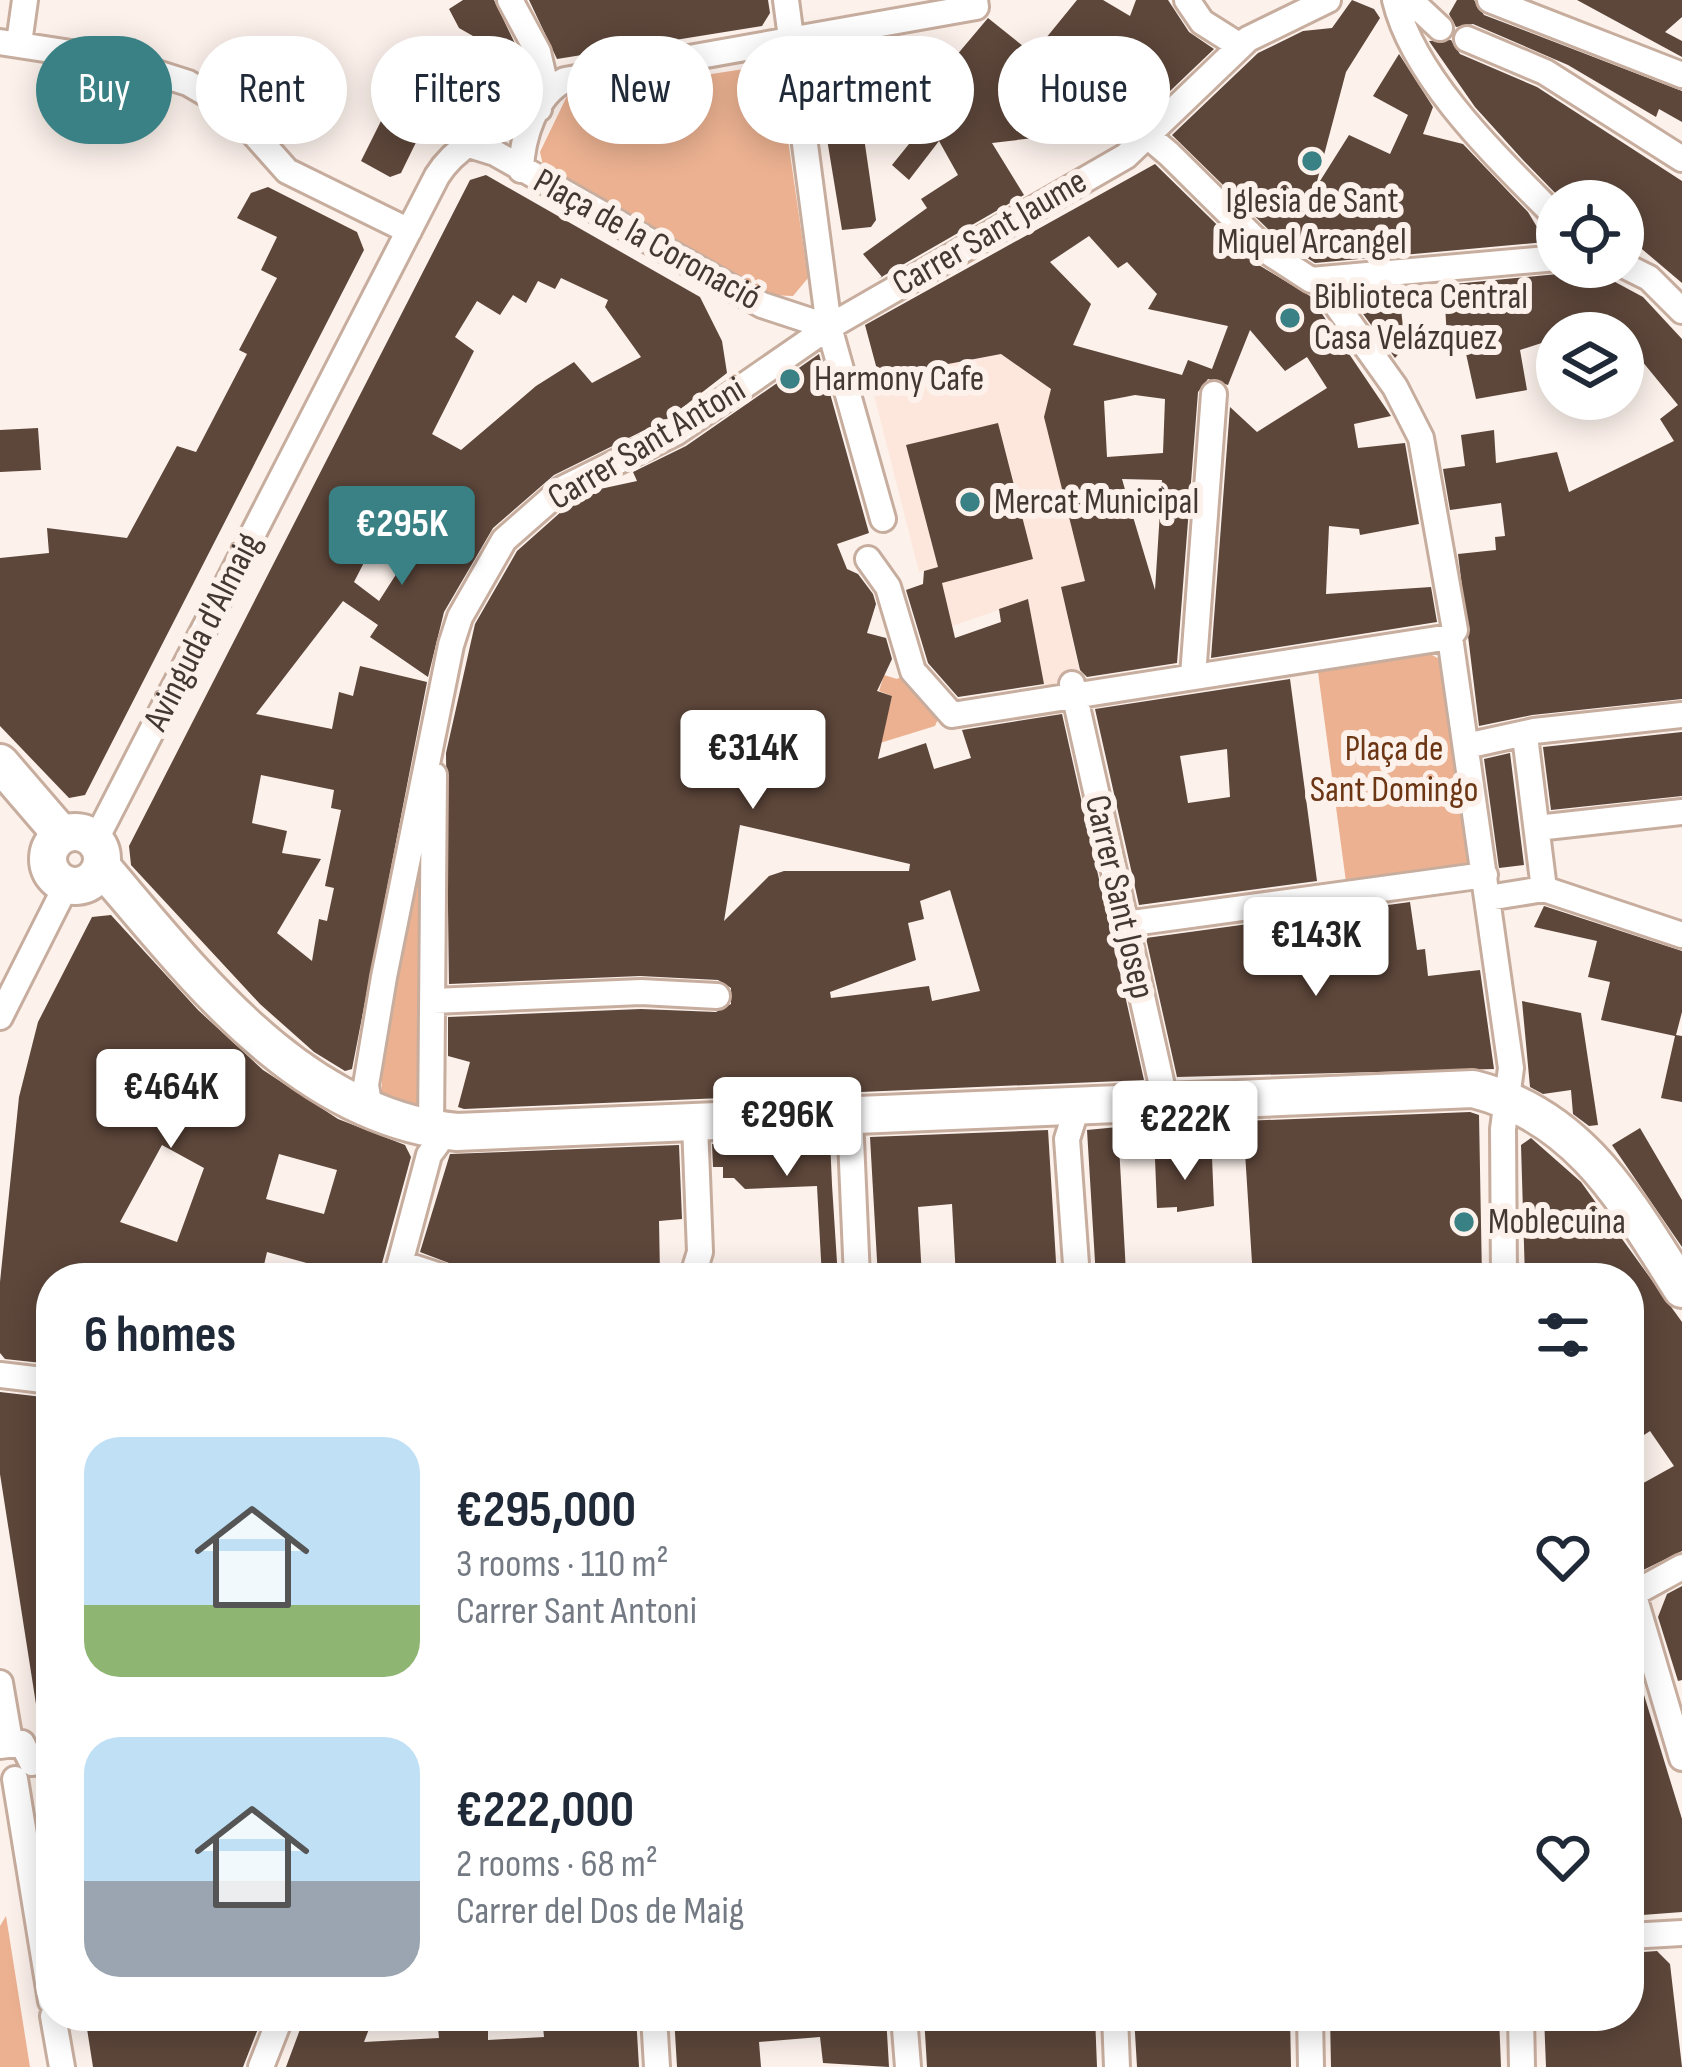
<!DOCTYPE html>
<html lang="en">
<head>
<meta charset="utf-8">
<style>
	body { margin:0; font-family:"Sofia Sans Condensed",sans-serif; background:#f6f6f7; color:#1f2937; height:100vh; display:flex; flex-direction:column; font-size:45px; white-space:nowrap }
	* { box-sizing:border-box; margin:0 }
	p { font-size:39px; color:#747a83 }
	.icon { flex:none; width:66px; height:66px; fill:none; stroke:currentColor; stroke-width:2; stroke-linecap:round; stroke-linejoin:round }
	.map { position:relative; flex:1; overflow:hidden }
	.details { position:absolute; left:36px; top:1263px; width:1608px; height:768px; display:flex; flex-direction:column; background:#fff; border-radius:48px; box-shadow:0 6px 30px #0003 }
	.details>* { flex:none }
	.hud { position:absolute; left:36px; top:36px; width:1611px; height:108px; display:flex; gap:24px }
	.buttons { position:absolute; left:1536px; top:180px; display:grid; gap:24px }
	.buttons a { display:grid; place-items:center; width:108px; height:108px; border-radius:50%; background:#fff; box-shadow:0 6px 30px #0003; font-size:60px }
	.price { position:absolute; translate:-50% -102px; padding:0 27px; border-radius:12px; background:#fff; color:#222; font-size:39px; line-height:78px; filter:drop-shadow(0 3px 6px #0008) }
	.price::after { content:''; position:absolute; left:50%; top:72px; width:36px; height:27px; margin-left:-18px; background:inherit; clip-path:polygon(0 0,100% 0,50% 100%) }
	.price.selected { background:#398185; color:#fff }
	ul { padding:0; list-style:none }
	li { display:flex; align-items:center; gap:36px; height:300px; padding:0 48px }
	li span { display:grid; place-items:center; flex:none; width:336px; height:240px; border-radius:36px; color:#555 }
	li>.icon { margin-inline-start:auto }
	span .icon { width:144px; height:144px; fill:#fffc; stroke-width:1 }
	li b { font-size:51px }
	h2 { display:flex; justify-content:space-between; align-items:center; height:144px; padding:0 48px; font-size:51px }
	.tag { padding:0 42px; border-radius:54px; background:#fff; box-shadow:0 6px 30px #0003; font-size:42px; line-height:108px }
	.tag.selected { background:#398185; color:#fff }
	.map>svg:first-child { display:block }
	.built { fill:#fde7dc }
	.green { fill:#ebb191 }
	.building { fill:#5d463a; fill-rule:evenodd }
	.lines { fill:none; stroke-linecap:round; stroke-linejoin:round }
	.street-casing { stroke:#c7ad9e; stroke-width:30 }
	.secondary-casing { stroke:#c7ad9e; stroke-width:42 }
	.street { stroke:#fff; stroke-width:24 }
	.secondary { stroke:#fff; stroke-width:36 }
	.poi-dot { fill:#398185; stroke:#fcf1eb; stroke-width:4.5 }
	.labels { text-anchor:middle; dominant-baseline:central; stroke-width:12; stroke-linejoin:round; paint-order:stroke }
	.poi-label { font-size:36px; fill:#433832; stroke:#fcf1eb; text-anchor:start }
	.street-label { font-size:36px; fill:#433832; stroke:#fcf1eb }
	.park-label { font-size:36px; fill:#6c3614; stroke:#fcf1eb }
</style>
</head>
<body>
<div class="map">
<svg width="1682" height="2067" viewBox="0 0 1682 2067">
	<rect width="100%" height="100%" fill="#fcf1eb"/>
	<path class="built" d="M 1001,354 L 1051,389 L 1085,581 L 1061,588 L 1082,683 L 1045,688 L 1028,600 L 952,626 L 938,567 L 919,572 L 870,379 Z"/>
	<path class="green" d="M 777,64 L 808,278 L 793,296 L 768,295 L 543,165 L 540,152 L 567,96 Z
		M 1425,651 L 1441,660 L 1472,861 L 1469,868 L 1346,882 L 1318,672 Z
		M 905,674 L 940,714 L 935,726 L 880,743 L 892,696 L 879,691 L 884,675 L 897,679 Z
		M 417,869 L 422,871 L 419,1101 L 413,1107 L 382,1097 L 381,1055 Z
		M 6,1916 L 30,2067 L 0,2067 L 0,1926 Z"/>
	<path class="building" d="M 463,0 L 494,0 L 522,58 L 527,93 L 466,61 L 480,40 L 459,28 L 449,9 Z
		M 529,0 L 768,0 L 770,13 L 762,26 L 557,59 Z
		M 1077,0 L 1103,0 L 1130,16 L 1136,0 L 1168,0 L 1189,32 L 1214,49 L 1147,113 L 1097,73 L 1071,77 L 1046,108 L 1050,124 L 1060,128 L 1042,137 L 992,143 L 1024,195 L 878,279 L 882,277 L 863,254 L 927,208 L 921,199 L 958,175 L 939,141 L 909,180 L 892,165 L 934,113 L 918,101 L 988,18 L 1033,54 Z
		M 1352,0 L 1374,9 L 1380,18 L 1346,72 L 1315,189 L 1349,135 L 1390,154 L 1408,115 L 1373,96 L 1399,54 L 1433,107 L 1423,134 L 1463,144 L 1528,212 L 1546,242 L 1315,263 L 1278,239 L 1172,135 L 1258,53 L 1303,31 L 1332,28 Z
		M 1457,0 L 1474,0 L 1484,15 L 1682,91 L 1682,122 L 1659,109 L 1656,117 L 1568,65 L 1473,24 L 1456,27 L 1449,14 Z
		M 1577,0 L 1682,0 L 1682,17 L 1665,32 L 1682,41 L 1682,57 Z
		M 1451,40 L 1460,54 L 1537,87 L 1682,181 L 1682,283 L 1623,233 L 1623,201 L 1563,201 L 1523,160 L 1475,107 L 1429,41 Z
		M 879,47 L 888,106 L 860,110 L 876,220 L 871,227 L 842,230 L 826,133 L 833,132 L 823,55 Z
		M 297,54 L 310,65 L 318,58 L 314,117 L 292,115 L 303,85 L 288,78 Z
		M 411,61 L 447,79 L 401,173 L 390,177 L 361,161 Z
		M 1155,164 L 1257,264 L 1310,296 L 1391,416 L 1354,424 L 1358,448 L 1405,443 L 1419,524 L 1360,535 L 1359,529 L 1329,526 L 1326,594 L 1431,587 L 1437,622 L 1211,658 L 1230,407 L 1257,432 L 1327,388 L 1307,357 L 1285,371 L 1250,330 L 1228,385 L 1208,379 L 1198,392 L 1177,663 L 1087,677 L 1080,670 L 1061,587 L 1085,581 L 1044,417 L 1051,389 L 1001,354 L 879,377 L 865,325 ZM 1089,236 L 1118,268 L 1127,262 L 1157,294 L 1148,309 L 1228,326 L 1212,369 L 1188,360 L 1182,375 L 1073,345 L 1091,304 L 1050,262 ZM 1135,395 L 1165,399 L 1163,453 L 1107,457 L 1104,401 ZM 1122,479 L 1162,480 L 1155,590 L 1128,500 Z
		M 486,175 L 700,297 L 722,341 L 727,373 L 669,418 L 554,475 L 493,528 L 444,612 L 428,677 L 370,637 L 378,625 L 343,601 L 256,714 L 332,729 L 339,692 L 353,696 L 360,666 L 427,682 L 352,1069 L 345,1071 L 314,1052 L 260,1004 L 131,865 L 129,846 L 470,180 ZM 561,278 L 608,300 L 605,307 L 641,357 L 592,383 L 574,362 L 536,386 L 461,450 L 432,434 L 474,351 L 455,337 L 477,301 L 500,315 L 513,295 L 526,303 L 538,281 L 555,289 ZM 396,500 L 429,523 L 379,601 L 354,582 ZM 261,775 L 334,790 L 331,808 L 341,810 L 325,886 L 334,888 L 327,921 L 319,919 L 312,961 L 277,933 L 321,859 L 282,853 L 287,831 L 252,823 Z
		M 268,187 L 357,232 L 364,250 L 85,795 L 69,798 L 0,726 L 0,558 L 49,553 L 47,528 L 127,538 L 177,446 L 196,452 L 247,354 L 239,350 L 277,278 L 261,270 L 277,237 L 237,218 L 251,193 Z
		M 1569,269 L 1604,276 L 1643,297 L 1682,339 L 1682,699 L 1532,715 L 1479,726 L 1458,554 L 1496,550 L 1495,537 L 1505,536 L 1501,503 L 1450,510 L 1443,469 L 1465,466 L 1461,435 L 1494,430 L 1496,463 L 1557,452 L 1569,492 L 1674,441 L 1660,419 L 1678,405 L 1637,355 L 1623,373 L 1623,333 L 1607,333 L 1590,320 L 1585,333 L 1557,333 L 1557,338 L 1520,350 L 1527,390 L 1476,399 L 1463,340 L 1447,340 L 1444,285 L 1558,274 Z
		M 1399,289 L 1405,347 L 1395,358 L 1348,293 Z
		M 819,354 L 869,533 L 837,544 L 847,569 L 858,574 L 873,594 L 876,604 L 867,633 L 886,638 L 892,659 L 877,691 L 892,696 L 878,759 L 926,743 L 934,769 L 971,758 L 962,730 L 1062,714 L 1144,1080 L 464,1109 L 458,1107 L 470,1062 L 448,1056 L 448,1017 L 641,1009 L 716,1012 L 731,1004 L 731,988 L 718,980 L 640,976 L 449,984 L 446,753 L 475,624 L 517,551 L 571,503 L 600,489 L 637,481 L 633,472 L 686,446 ZM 740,825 L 910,864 L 909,871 L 784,871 L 769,876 L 724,921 ZM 950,890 L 980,991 L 932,1001 L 929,986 L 831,998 L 830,992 L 916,960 L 908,923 L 924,919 L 920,901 Z
		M 998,423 L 1033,559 L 942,583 L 955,638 L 1001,622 L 999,609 L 1028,599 L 1044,684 L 958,697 L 928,663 L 906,590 L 923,584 L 924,571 L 938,567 L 906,445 Z
		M 38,428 L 41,470 L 0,472 L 0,430 Z
		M 1290,679 L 1317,881 L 1139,905 L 1095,709 ZM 1227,749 L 1230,797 L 1188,803 L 1180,756 Z
		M 1682,732 L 1682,796 L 1551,810 L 1543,747 Z
		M 1510,753 L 1524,865 L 1499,868 L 1484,759 Z
		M 1410,902 L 1417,950 L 1425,949 L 1428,976 L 1480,970 L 1494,1069 L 1177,1077 L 1146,938 Z
		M 1544,906 L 1682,951 L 1682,1012 L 1676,1035 L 1682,1036 L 1682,1102 L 1661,1098 L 1675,1036 L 1601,1020 L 1610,982 L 1588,977 L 1597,941 L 1534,927 Z
		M 111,915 L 198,1010 L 263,1070 L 338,1119 L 405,1145 L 411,1157 L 378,1278 L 319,1278 L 321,1267 L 267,1252 L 261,1278 L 51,1278 L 51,1364 L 5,1359 L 0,1353 L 0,1282 L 19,1097 L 38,1022 L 92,917 ZM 162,1145 L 204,1168 L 177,1242 L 120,1222 ZM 279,1154 L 337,1170 L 324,1214 L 266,1199 Z
		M 1522,1001 L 1581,1013 L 1598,1125 L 1589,1126 L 1573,1114 L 1571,1090 L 1543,1094 L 1530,1087 Z
		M 1470,1112 L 1479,1115 L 1482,1278 L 1253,1278 L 1243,1121 Z
		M 1118,1127 L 1126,1273 L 1096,1278 L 1087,1130 Z
		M 1640,1128 L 1682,1200 L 1682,1247 L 1612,1145 Z
		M 1048,1130 L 1057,1278 L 956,1278 L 952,1204 L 918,1207 L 922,1278 L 878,1278 L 870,1137 Z
		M 1531,1138 L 1581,1182 L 1682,1322 L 1682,1551 L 1629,1577 L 1629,1545 L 1639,1541 L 1629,1526 L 1629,1491 L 1674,1466 L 1650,1431 L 1629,1445 L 1629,1278 L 1525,1278 L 1521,1145 Z
		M 830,1139 L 832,1185 L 838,1278 L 822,1278 L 817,1186 L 745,1189 L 734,1178 L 723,1178 L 723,1167 L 713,1167 L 712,1144 Z
		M 679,1145 L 682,1219 L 659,1221 L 660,1274 L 470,1271 L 420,1252 L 450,1154 Z
		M 1212,1157 L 1214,1206 L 1177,1212 L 1177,1207 L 1157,1208 L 1155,1159 Z
		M 0,1392 L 51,1398 L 51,1735 L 41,1736 L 0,1474 Z
		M 1682,1586 L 1682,1680 L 1678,1681 L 1658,1617 L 1667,1594 Z
		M 1633,1659 L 1682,1819 L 1682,1912 L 1629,1916 L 1629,1660 Z
		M 1657,1951 L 1670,1964 L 1682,2067 L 1546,2067 L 1544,2016 L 1629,2016 L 1629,1953 Z
		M 85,2016 L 263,2016 L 243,2067 L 93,2067 Z
		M 305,2016 L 374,2016 L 364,2042 L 439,2038 L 437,2017 L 488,2029 L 488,2040 L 544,2037 L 542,2016 L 636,2016 L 639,2067 L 286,2067 Z
		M 674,2016 L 886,2016 L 889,2067 L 823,2063 L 820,2037 L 759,2042 L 761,2067 L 677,2067 Z
		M 924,2016 L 1095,2016 L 1097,2067 L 927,2067 Z
		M 1134,2016 L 1290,2016 L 1291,2067 L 1137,2067 Z
		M 1330,2016 L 1499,2016 L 1501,2067 L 1331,2067 Z"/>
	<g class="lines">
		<g class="street-casing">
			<path id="street" d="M 510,0 L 538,52 L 547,91
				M 786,0 L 829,327 L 883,519
				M 1187,0 L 1202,22 L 1240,46
				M 1395,0 C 1414,80 1501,161 1557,218
				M 1410,0 L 1440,28
				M 1490,0 L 1682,75
				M 1467,39 L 1545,72 L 1682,159
				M 0,42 L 116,60 L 188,83 L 231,108 L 287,171 L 409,231
				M 19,43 L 25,0
				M 1062,112 L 1082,89 L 1091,88 L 1169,154 L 1268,252 L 1311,280 L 1557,258
				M 469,145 L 495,153 L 762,305 L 829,327
				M 521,170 C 522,138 535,95 565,80 L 976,7 L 975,0
				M 1623,265 L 1649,278 L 1682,311
				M 1320,282 L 1395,387 L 1421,438 L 1455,630 L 1450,637 L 1511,1068 L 1503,1129 L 1504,1278
				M 868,559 L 888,587 L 913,671 L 952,715 L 1450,637
				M 1193,676 L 1214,394
				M 1072,684 L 1165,1099
				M 1525,736 L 1544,889
				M 1466,746 L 1534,731 L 1682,715
				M 1537,828 L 1682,812
				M 95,841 L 437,176 C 460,139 501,127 539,109
				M 1488,898 L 1544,889 L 1682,935
				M 1125,924 L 1485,875
				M 433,1001 L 641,992 L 717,996
				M 0,1017 L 66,886
				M 370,1110 L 366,1085 L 384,977 L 451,645 L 460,617 L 504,540 L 562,489 L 677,432 L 829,327 L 1126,156 L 1248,39 L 1328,0
				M 850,1116 L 857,1278
				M 431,1129 L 434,775
				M 400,1263 L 446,1278
				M 396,1278 L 429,1155 L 440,1140 L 457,1132
				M 692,1278 L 700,1252 L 695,1124
				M 1077,1278 L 1067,1139 L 1078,1104
				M 0,1375 L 51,1381
				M 1629,1596 L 1682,1567
				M 1634,1596 L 1682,1758
				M 0,1683 L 10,1741
				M 0,1746 L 22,1743 L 32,1763
				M 15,1779 L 51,2001
				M 1629,1936 L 1682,1933
				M 53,2016 L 62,2067
				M 654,2016 L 657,2067
				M 904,2016 L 908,2067
				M 1115,2016 L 1117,2067
				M 1310,2016 L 1311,2067
				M 1521,2016 L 1522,2067
				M 261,2067 L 281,2016"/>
		</g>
		<g class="secondary-casing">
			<path id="secondary" d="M 0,763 L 62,835
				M48 859a27 27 0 1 1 54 0a27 27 0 1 1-54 0Z
				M 101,866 C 196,977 301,1117 457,1132 L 1473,1089 C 1581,1116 1627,1203 1682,1289"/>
		</g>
		<use href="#street" class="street"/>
		<use href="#secondary" class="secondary"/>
	</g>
	<g class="poi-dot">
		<circle cx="1312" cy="161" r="12"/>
		<circle cx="1290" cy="318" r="12"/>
		<circle cx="790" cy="379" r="12"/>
		<circle cx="970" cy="502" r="12"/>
		<circle cx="1464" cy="1222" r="12"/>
	</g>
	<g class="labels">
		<g class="poi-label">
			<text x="1312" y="201" text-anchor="middle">Iglesia de Sant<tspan x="1312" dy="41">Miquel Arcangel</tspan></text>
			<text x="1314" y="297">Biblioteca Central<tspan x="1314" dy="41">Casa Velázquez</tspan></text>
			<text x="814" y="379">Harmony Cafe</text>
			<text x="994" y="502">Mercat Municipal</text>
			<text x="1488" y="1222">Moblecuina</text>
		</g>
		<g class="street-label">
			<text transform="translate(990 233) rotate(-30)">Carrer Sant Jaume</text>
			<text transform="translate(647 240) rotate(29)">Plaça de la Coronació</text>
			<text transform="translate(647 444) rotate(-31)">Carrer Sant Antoni</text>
			<text transform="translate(203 632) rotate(-63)">Avinguda d'Almaig</text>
			<text transform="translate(1119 897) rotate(77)">Carrer Sant Josep</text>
		</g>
		<g class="park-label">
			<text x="1394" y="749">Plaça de<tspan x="1394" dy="41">Sant Domingo</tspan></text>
		</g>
	</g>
</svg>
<div class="buttons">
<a><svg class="icon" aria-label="locate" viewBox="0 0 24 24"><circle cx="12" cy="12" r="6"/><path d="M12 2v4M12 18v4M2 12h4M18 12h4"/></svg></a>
<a><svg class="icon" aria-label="layers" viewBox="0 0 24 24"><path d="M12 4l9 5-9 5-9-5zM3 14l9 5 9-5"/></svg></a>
</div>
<b class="price selected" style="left:402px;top:588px">€295K</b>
<b class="price" style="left:753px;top:812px">€314K</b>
<b class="price" style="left:1316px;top:999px">€143K</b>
<b class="price" style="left:171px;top:1151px">€464K</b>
<b class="price" style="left:787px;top:1179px">€296K</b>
<b class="price" style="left:1185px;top:1183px">€222K</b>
<div class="hud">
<a class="tag selected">Buy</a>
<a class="tag">Rent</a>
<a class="tag">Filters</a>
<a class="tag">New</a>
<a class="tag">Apartment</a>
<a class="tag">House</a>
</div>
<section class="details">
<h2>6 homes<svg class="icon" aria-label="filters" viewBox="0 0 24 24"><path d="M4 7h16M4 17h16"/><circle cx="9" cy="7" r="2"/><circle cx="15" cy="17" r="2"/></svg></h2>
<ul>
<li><span style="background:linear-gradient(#bfe0f5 70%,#8fb573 0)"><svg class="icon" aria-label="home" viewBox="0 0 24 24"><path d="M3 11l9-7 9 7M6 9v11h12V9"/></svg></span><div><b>€295,000</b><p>3 rooms · 110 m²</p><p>Carrer Sant Antoni</p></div><svg class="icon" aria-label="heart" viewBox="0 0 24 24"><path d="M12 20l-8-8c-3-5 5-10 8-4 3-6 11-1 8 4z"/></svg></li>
<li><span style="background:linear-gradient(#bfe0f5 60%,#9aa5b1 0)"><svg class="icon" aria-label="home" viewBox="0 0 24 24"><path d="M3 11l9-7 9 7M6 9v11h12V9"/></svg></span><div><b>€222,000</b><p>2 rooms · 68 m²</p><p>Carrer del Dos de Maig</p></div><svg class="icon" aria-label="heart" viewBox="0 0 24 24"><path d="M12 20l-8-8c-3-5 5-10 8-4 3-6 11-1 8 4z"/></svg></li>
</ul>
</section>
</div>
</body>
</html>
